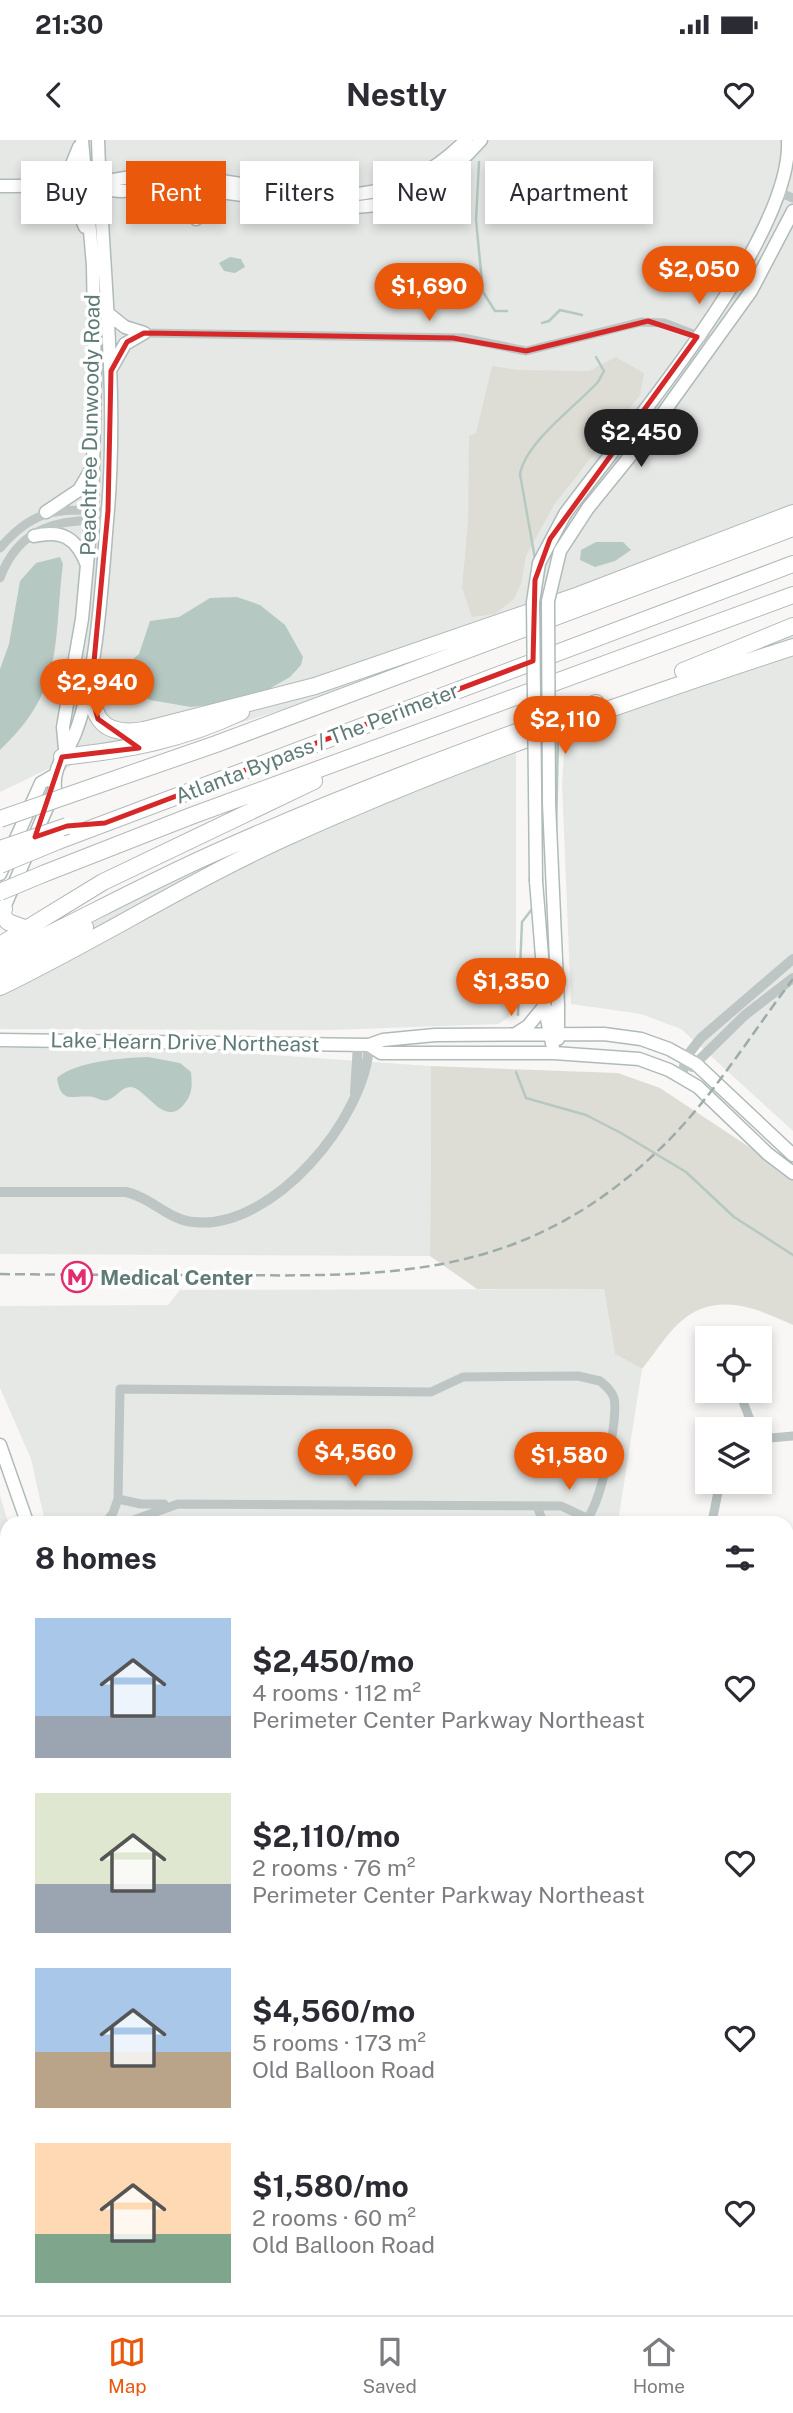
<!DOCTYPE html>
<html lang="en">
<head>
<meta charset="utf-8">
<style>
	body { margin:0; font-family:"Public Sans",sans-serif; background:#f2f2f3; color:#2b2b33; height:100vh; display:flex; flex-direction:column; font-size:26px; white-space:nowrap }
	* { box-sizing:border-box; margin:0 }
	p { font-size:23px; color:#7c7c81 }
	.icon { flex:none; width:38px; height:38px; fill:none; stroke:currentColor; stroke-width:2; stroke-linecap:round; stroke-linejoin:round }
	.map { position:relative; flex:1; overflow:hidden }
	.drawer { position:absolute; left:0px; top:1376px; width:794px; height:800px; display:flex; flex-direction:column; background:#fff; border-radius:21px 21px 0 0; box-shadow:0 4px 10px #0003 }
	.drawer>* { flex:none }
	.guide { position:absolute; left:21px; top:21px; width:752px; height:63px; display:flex; gap:14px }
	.buttons { position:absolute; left:695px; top:1186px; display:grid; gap:14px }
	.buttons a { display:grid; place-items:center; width:77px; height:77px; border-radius:0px; background:#fff; box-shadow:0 4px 10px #0003; font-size:35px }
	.price { position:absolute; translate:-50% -60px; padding:0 16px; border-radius:24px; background:#ea580c; color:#fff; font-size:23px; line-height:46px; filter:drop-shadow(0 2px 4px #0008) }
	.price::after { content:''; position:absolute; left:50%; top:42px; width:21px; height:16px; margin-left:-10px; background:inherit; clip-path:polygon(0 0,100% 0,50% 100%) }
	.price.on { background:#222; color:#fff }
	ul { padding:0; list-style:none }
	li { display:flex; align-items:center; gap:21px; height:175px; padding:0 35px }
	li span { display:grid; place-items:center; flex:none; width:196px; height:140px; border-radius:0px; color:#555 }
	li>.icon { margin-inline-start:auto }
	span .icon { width:84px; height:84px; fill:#fffc; stroke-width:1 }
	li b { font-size:30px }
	h2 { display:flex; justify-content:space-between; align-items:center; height:84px; padding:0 35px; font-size:30px }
	.chip { padding:0 24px; border-radius:0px; background:#fff; box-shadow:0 4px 10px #0003; font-size:24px; line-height:63px }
	.chip.on { background:#ea580c; color:#fff }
	.status { display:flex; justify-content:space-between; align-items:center; height:49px; padding:0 35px; background:#fff; direction:ltr }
	.status svg { height:19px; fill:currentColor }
	header { display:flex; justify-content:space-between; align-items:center; height:91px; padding:0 35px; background:#fff; font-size:32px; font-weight:700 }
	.dock { display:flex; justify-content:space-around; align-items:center; height:98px; border-top:2px solid #e1e1e2; background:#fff; font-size:19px; color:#7c7c81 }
	.dock a { display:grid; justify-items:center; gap:4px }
	.dock .on { color:#ea580c }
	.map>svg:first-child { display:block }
	.built { fill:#e6e8e6 }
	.green { fill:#deddd5 }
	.water { fill:#b6c8c2 }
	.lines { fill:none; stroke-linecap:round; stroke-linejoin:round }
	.stream { stroke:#b6c8c2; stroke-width:2.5 }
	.secondary-casing { stroke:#afbbb9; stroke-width:15 }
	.motorway-casing { stroke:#b1b9b8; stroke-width:18 }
	.minor { stroke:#bdc6c4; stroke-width:9 }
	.tertiary { stroke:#bdc6c4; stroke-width:10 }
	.secondary { stroke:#fff; stroke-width:12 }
	.motorway { stroke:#fff; stroke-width:16 }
	.rail { stroke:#9daba9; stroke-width:2.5; stroke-dasharray:10 5; stroke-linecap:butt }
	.secondary-bridge-casing { stroke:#afbbb9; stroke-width:15; stroke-linecap:butt }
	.motorway-bridge-casing { stroke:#b1b9b8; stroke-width:18; stroke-linecap:butt }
	.secondary-bridge { stroke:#fff; stroke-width:12 }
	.motorway-bridge { stroke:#fff; stroke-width:16 }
	.marked { fill:none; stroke:#d62828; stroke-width:5; stroke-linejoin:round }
	.labels { text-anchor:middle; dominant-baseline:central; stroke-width:7; stroke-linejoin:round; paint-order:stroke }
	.street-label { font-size:21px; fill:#5f7b77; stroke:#fff }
	.poi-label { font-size:21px; font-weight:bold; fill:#5f7b77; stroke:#fff; text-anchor:start }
</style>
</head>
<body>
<div class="status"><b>21:30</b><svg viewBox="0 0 49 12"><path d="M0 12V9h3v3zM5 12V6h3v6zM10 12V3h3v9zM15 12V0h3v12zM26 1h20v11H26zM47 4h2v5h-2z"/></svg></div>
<header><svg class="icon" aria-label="back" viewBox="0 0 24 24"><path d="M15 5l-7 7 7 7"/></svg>Nestly<svg class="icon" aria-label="heart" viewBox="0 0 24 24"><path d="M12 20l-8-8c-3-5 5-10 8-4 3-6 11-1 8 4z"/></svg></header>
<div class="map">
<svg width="793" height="2175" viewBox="0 0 793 2175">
	<rect width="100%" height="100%" fill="#f9f7f6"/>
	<path class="built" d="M 0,0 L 793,0 L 793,383 L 451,518 L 217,590 L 81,618 L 62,632 L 50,628 L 0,652 Z
		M 793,495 L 793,991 L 681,889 L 641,874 L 571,864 L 562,644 L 567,574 Z
		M 516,603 L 516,836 L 510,876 L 499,884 L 331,890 L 0,889 L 0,822 L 176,739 Z
		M 80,907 L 214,911 L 431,926 L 430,1116 L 0,1114 L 0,908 Z
		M 604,1149 L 615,1214 L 642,1229 L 618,1382 L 45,1382 L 31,1319 L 0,1248 L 0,1166 L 168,1165 L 180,1150 Z
		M 0,1355 L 8,1382 L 7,1477 L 0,1493 Z
		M 7,1555 L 7,1619 L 0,1617 L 0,1563 Z
		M 0,1642 L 7,1644 L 7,2106 L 0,2106 Z"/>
	<path class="green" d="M 616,217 L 644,233 L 640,255 L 554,365 L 526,416 L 521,444 L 514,459 L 495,474 L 472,477 L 462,448 L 468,382 L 469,296 L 476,293 L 492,226 L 518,230 L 589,231 Z
		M 431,926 L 618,933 L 660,948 L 793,1036 L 793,1185 C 758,1169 720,1152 685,1178 C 669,1190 655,1213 642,1229 L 615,1214 L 604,1149 L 477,1149 L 430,1116 Z"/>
	<path class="water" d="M 230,117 L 241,119 L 245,127 L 235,133 L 224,131 L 219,123 Z
		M 596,402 L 623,402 L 631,410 L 615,421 L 595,427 L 580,420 L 581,410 Z
		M 60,417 L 63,424 C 53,504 65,549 0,610 L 0,529 L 9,504 L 20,441 L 36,423 Z
		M 237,457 L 260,465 L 285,485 L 303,517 L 301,525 L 290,537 L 262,553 L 225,563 L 191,567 L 150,560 L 128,544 L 124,532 L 126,525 L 139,514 L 150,481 L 179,477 L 210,458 Z
		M 148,917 L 180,923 L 191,932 C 192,944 193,953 185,963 C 165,990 146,948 131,947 C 121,947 117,957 108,960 C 102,962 98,958 93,957 C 74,954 61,966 57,938 C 76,921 123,918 148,917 Z"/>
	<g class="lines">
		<path class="stream" d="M 479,22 L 476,80 L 483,152 L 495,171 L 507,171
			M 542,183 L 549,181 L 560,170 L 582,175
			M 535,419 L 520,334 C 526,302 575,267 598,242 L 604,231 L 596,217
			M 556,695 L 558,593
			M 518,875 L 522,782 L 532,769
			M 516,932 L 526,958 L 586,975 L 621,993 L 686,1032 L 734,1077 L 793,1115"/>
		<g class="secondary-casing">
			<path id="secondary" d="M 96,44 C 230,6 353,116 466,0
				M 0,46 C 28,46 57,45 85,46 C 97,47 109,51 122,51 C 143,50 164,48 185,49 C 306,55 385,108 481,0
				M 44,46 L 70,29 L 79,7
				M 42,47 L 77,68 L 85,87
				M 180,49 L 189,58 L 196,79
				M 196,79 L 206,61 L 217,52
				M 110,175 L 125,187 L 144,193
				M 112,227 L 125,204 L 144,193
				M 588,368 L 648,294 L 751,151 L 793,71
				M 46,372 L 79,350 L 92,328
				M 565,374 C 625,292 793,99 788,0
				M 34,396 C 62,390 76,397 87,425
				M 65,609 L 63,587 L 82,479 L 92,370 L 95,240 L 93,125 L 82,0
				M 0,734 L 41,643 L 53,636
				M 536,741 L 547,879 L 554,913
				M 0,777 L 55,649 C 52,625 69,612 76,591 C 97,535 102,442 107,381 C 119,254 102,127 98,0
				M 517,893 L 528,886 L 546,864
				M 558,899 L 558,865
				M 0,900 L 369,905 L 383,900 L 435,895 L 604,894 L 641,899 L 669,909 L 696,924 L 793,1015
				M 369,905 L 381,913 L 554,913 L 639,919 L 669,930 L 698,947 L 768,1014 L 793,1033
				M 0,1305 L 27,1382
				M 0,1516 L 7,1504
				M 0,1542 L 7,1533
				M 0,1629 L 7,1632
				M 415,2168 L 418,2175"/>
		</g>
		<g class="motorway-casing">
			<path id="motorway" d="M 683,531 L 793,486
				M 90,533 C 91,573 97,598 144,590 L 315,546 L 579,455 L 793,373
				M 62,617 C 126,610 183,600 241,572
				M 98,645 L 216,604 L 793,388
				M 58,701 L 793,424
				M 43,734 L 191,676 L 793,455
				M 4,769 L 2,775 L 8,782 L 27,789
				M 0,805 L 103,742 L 314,641
				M 0,818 C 70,785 139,747 210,715 C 336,658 466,610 596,563
				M 0,832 L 85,787
				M 0,847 C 97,800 188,742 287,697 C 451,623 622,563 793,507"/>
		</g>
		<path class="minor" d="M 781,53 L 793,58
			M 144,193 L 463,198 L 526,211 L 641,182 L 664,183 L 714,202
			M 0,408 C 35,367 58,369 108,371
			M 0,438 C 19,387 59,378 107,381
			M 739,1251 L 754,1290
			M 760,1299 L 793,1296
			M 118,1359 L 141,1364 L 164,1364
			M 537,1366 L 543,1382
			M 106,1382 L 113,1373 L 118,1359 L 120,1249 L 431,1252 L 463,1237 L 578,1236 L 600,1241 C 606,1246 612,1251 614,1258 C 619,1278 600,1371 584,1382
			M 128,1382 L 178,1364 L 561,1366 L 589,1379
			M 712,1382 L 720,1342
			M 788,1489 L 793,1483
			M 788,1848 L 793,1851
			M 788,1917 L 793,1907
			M 788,2069 L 793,2073
			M 788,2141 L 793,2142
			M 0,2162 L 7,2162
			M 15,2168 L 15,2175
			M 139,2168 L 146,2175
			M 226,2168 L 227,2175
			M 354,2168 L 358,2175
			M 725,2175 L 729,2168"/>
		<path class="tertiary" d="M 692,927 L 745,875 L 793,838
			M 682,936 L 686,917 L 701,898 L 793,819
			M 355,953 L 358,904
			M 0,1052 L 126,1052 C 151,1057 168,1080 194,1082 C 272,1091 366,978 369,905"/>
		<use href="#secondary" class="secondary"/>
		<use href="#motorway" class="motorway"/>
		<path class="rail" d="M 0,1134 C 76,1135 152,1135 227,1135 C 403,1137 529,1136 663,1006 C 713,957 751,894 793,839"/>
		<g class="secondary-bridge-casing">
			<path id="secondary-bridge" d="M 536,741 L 533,462 L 539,423 L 565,374
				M 558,865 L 549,663 L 548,461 L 560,411 L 588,368"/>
		</g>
		<g class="motorway-bridge-casing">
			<path id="motorway-bridge" d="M 0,679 L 98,645
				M 0,709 L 67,686
				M 0,725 L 58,701
				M 0,752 L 43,734"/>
		</g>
		<use href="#secondary-bridge" class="secondary-bridge"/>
		<use href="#motorway-bridge" class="motorway-bridge"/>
	</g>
	<path class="marked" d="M 648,181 L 697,197 L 550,399 L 535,440 L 533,521 L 105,683 L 67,686 L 35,697 L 62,617 L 139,608 L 98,579 L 91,554 L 108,371 L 111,231 L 127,202 L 144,193 L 453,198 L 526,211 Z"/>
	<defs>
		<g id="metro-ring" transform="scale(1.575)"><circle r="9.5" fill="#fff" stroke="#e32c70" stroke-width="1.5"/><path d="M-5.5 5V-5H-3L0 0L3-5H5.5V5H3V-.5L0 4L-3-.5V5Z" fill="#e32c70"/></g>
	</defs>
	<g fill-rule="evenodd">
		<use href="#metro-ring" x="77" y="1137"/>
	</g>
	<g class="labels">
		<g class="street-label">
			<text transform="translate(90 285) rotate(-89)">Peachtree Dunwoody Road</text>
			<text transform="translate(317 603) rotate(-21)">Atlanta Bypass / The Perimeter</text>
			<text transform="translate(185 902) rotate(1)">Lake Hearn Drive Northeast</text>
		</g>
		<g class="poi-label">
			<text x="100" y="1137">Medical Center</text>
		</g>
	</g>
</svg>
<div class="buttons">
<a><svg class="icon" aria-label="locate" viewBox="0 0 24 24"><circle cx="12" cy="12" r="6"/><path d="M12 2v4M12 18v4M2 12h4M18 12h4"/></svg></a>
<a><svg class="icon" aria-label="layers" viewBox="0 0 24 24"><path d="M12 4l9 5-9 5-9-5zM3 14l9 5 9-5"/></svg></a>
</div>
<b class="price" style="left:699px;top:166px">$2,050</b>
<b class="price" style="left:429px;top:183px">$1,690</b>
<b class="price on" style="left:641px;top:329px">$2,450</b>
<b class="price" style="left:97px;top:579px">$2,940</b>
<b class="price" style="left:565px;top:616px">$2,110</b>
<b class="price" style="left:511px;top:878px">$1,350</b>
<b class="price" style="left:355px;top:1349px">$4,560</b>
<b class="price" style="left:569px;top:1352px">$1,580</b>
<div class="guide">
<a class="chip">Buy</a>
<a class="chip on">Rent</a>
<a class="chip">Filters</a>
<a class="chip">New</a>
<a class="chip">Apartment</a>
</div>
<section class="drawer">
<h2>8 homes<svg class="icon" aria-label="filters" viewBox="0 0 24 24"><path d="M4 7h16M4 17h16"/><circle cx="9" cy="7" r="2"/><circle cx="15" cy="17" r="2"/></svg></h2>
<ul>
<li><span style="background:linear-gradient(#a9c7e8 70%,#9aa5b1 0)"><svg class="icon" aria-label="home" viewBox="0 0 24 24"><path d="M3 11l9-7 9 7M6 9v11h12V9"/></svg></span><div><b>$2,450/mo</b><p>4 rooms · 112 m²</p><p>Perimeter Center Parkway Northeast</p></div><svg class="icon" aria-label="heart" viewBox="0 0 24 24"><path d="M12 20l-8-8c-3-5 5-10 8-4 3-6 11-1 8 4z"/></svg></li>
<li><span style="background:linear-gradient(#dfe7d0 65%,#9aa5b1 0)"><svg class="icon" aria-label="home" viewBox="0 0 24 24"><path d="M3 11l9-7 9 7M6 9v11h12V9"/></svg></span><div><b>$2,110/mo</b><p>2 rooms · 76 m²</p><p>Perimeter Center Parkway Northeast</p></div><svg class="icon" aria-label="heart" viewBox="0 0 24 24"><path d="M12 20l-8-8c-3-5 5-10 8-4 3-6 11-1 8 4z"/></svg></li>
<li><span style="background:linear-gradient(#a9c7e8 60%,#b9a48a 0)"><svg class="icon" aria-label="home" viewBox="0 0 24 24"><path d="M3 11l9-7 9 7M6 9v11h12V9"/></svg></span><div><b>$4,560/mo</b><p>5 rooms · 173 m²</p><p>Old Balloon Road</p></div><svg class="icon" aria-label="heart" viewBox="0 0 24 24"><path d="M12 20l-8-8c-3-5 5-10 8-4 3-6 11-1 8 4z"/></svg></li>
<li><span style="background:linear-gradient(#ffd9b3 65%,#7fa58c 0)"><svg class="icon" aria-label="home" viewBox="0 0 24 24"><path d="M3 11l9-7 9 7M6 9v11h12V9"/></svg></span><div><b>$1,580/mo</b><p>2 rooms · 60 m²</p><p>Old Balloon Road</p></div><svg class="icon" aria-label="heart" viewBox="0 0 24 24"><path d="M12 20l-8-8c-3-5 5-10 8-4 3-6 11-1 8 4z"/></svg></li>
</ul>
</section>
</div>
<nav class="dock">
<a class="on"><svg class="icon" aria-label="map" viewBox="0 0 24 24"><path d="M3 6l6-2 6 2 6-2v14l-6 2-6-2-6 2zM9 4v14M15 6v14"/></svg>Map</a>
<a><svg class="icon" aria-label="saved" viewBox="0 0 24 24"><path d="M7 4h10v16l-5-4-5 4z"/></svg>Saved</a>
<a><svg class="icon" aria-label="home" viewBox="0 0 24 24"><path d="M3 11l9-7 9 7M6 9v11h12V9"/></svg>Home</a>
</nav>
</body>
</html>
